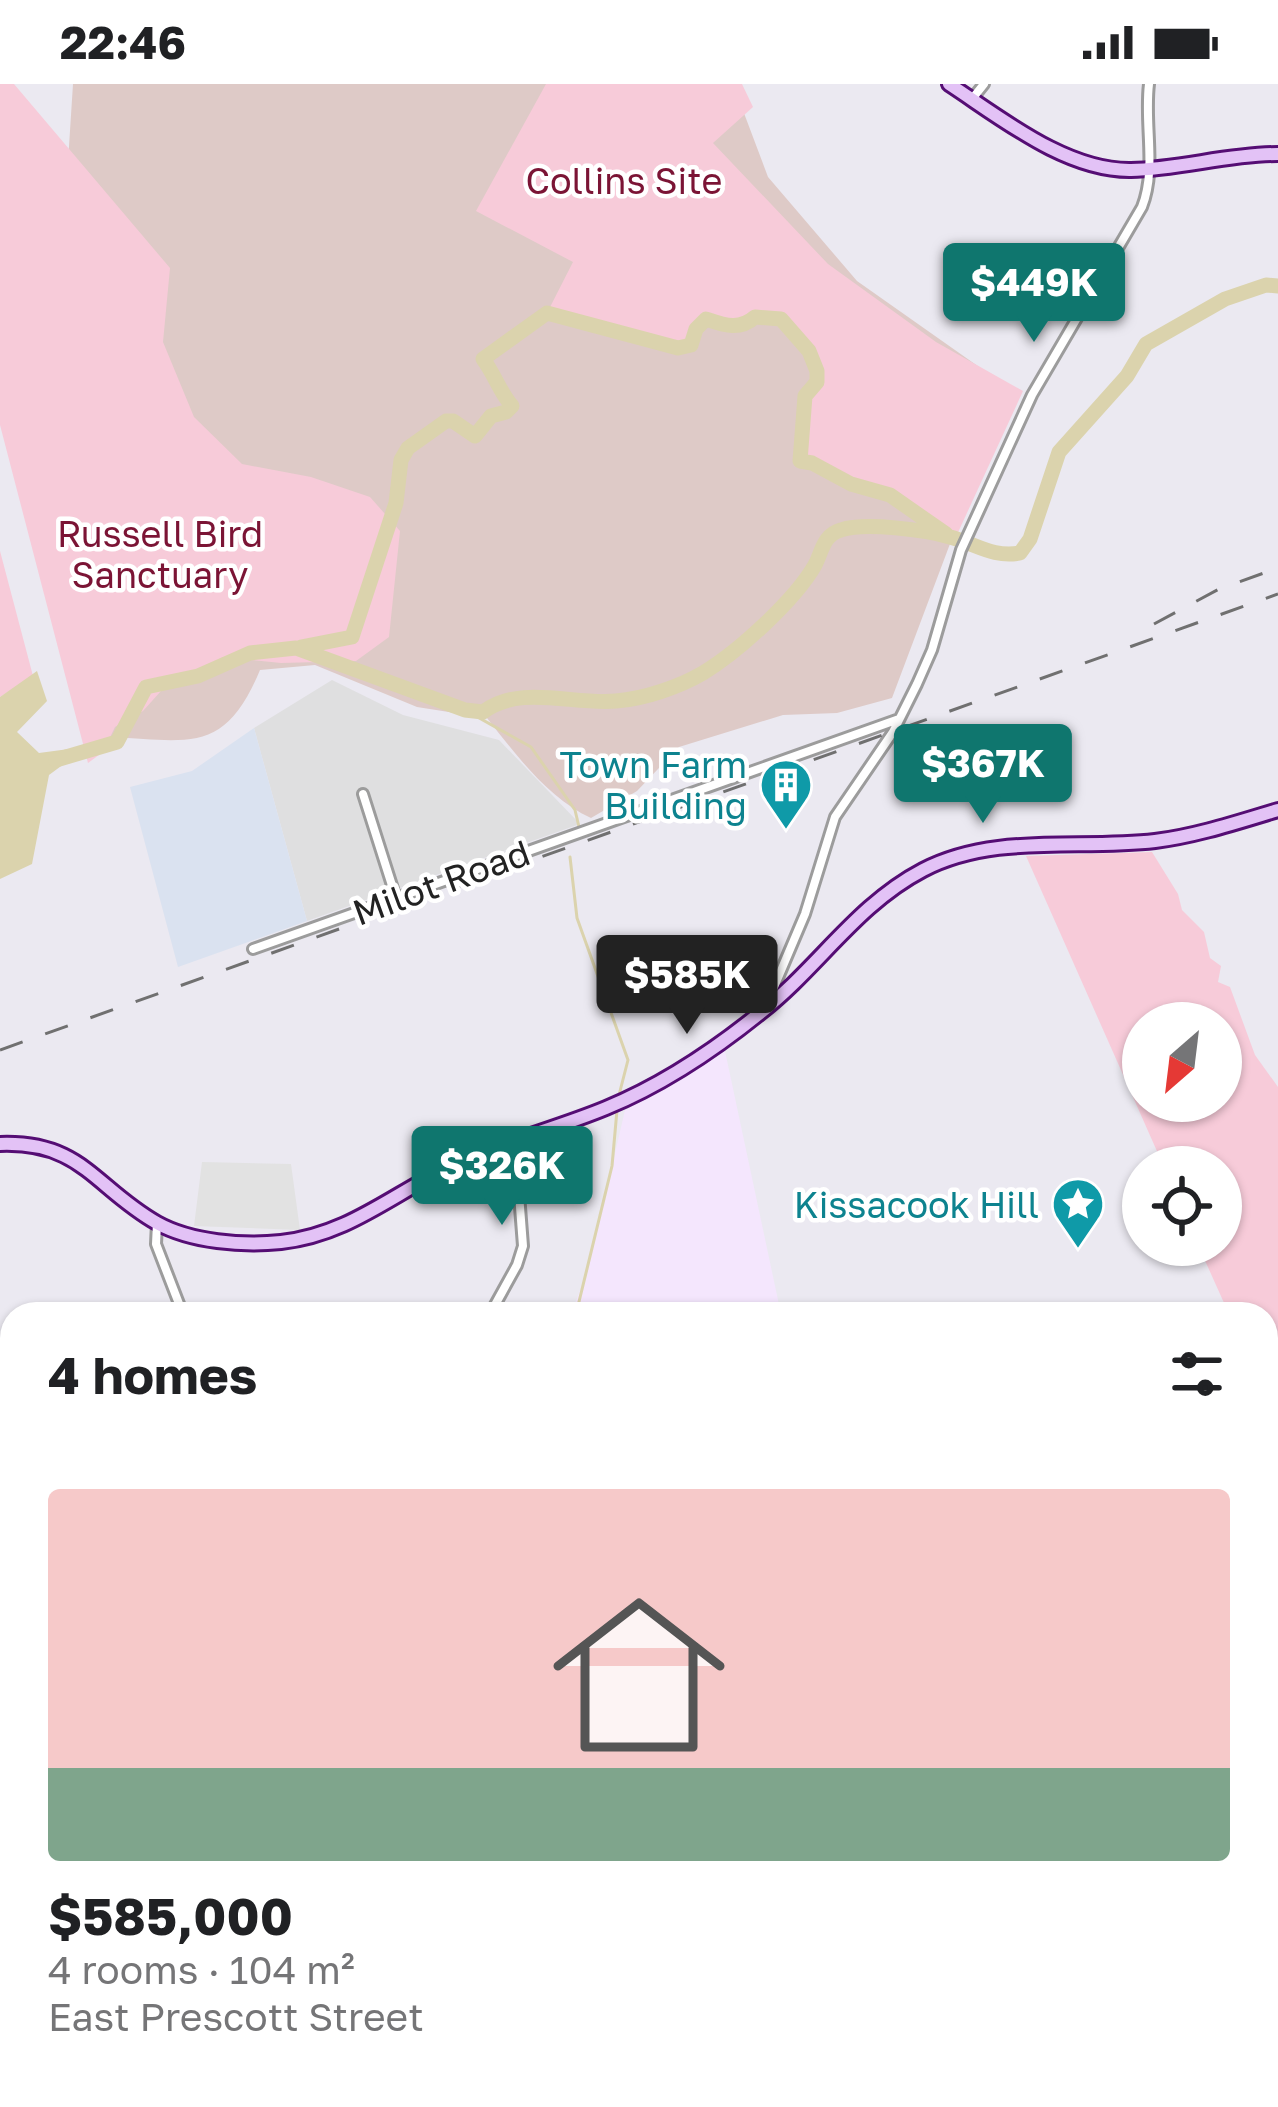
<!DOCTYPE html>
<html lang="en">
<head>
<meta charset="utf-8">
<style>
	body { margin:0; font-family:"Golos Text",sans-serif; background:#f6f6f6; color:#202124; height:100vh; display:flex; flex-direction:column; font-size:45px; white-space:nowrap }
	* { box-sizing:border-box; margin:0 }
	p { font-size:39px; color:#757577 }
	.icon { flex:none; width:66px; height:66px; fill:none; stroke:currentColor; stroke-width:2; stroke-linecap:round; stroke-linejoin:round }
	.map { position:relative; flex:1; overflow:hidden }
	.sheet { position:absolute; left:0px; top:1218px; width:1278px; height:807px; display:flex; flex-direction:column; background:#fff; border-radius:36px 36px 0 0; box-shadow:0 3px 9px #0004 }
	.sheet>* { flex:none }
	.needle { width:78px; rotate:208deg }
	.controls { position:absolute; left:1122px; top:918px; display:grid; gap:24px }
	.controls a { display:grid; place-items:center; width:120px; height:120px; border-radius:50%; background:#fff; box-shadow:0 3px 9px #0004; font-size:60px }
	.price { position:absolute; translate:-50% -102px; padding:0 27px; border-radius:12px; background:#0f766e; color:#fff; font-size:39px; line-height:78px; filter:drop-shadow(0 3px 6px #0008) }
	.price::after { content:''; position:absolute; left:50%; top:72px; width:36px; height:27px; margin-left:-18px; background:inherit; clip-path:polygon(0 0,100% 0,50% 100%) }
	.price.selected { background:#222; color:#fff }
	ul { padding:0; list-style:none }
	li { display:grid; align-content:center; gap:24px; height:636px; padding:0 48px }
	li span { display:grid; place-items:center; height:372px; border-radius:12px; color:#555 }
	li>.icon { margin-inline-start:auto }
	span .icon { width:216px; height:216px; fill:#fffc; stroke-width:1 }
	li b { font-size:51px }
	h2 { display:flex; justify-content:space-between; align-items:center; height:144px; padding:0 48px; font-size:51px }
	.status { display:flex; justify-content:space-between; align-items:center; height:84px; padding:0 60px; background:#fff; direction:ltr }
	.status svg { height:33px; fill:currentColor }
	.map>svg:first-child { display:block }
	.residential { fill:#dfdfe0 }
	.commercial { fill:#dae2f0 }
	.education { fill:#f4e6fd }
	.wetland { fill:#decac7 }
	.park { fill:#f7cbd9; fill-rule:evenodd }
	.parking { fill:#e2e2e2 }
	.water { fill:#dbd3ad }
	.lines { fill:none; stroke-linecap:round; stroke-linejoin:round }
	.stream { stroke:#dbd3ad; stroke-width:3 }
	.river { stroke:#dbd3ad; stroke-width:15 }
	.street-casing { stroke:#9c9c9c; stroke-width:14 }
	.secondary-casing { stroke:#550d74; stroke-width:18 }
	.street { stroke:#fff; stroke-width:8 }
	.secondary { stroke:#e3c2f6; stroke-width:12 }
	.rail { stroke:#707070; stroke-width:3; stroke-dasharray:24 24; stroke-linecap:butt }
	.labels { text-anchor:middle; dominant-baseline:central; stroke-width:9; stroke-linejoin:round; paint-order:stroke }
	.park-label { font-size:36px; fill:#7b1435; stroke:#fff }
	.culture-label { font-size:36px; fill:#0d838f; stroke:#fff; text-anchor:end }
	.street-label { font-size:36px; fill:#222; stroke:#fff }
</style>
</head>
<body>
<div class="status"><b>22:46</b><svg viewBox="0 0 49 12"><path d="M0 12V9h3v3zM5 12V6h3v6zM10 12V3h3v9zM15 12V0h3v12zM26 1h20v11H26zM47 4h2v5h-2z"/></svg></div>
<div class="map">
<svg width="1278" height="2023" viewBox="0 0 1278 2023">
	<rect width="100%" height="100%" fill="#ebe9f1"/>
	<path class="residential" d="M 332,596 L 403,631 L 499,656 L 580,740 L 307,837 L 254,644 Z"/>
	<path class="commercial" d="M 254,644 L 307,837 L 178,883 L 130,703 L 192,687 Z"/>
	<path class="education" d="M 725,967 L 781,1230 L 571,1230 L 588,1186 L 625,1026 L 676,999 Z
		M 759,2013 L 957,2013 L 959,2015 L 951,2023 L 772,2023 Z"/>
	<path class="wetland" d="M 73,0 L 733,0 L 768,93 L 857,197 L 1016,309 L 965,420 L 892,614 L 837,629 L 783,631 L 679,663 L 637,707 L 591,734 C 549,715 516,671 487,634 L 417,623 L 315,581 L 260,586 C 225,670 190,657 111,653 L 100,637 L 206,399 L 64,140 Z"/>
	<path class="park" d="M 0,0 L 14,0 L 170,184 L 163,258 L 194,333 L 242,380 L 311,393 L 370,413 L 400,447 L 389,553 L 356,577 L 281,579 L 223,573 L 161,607 L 143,627 L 115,643 L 103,668 L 88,679 L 0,341 Z
		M 546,0 L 742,0 L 753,23 L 713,59 L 828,180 L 936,258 L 1023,307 L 955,455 L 891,411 L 851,400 L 813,379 L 800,377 L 805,312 L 817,298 L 817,287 L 809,267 L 781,235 L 755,233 C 738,247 725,241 706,235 L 696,245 L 691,261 L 678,264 L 547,229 L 573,178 L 476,127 Z
		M 0,467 L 33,592 L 0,613 Z
		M 1152,768 L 1178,810 L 1182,826 L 1204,848 L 1210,874 L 1221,882 L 1218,898 L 1230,903 L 1255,971 L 1278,1003 L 1278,2023 L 1118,2023 L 1110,2013 L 1266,2013 L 1266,1230 L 1229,1230 L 1198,1161 L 1221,1161 L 1221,1083 L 1164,1083 L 1026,772 ZM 1143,939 L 1221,939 L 1221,1017 L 1143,1017 Z
		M 12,1939 L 12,2013 L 210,2013 L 210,2023 L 0,2023 L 0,1942 Z
		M 957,2013 L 1102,2013 L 1088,2023 L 951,2023 Z"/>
	<path class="parking" d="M 202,1078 L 291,1080 L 300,1146 L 194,1142 Z"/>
	<path class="water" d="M 37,587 L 47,617 L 17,648 L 39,669 L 69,665 L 72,674 L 49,691 L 32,780 L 0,795 L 0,613 Z"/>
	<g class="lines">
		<path class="stream" d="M 465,626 L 531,663 L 575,726 L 579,743
			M 570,773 L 577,834 L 628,976 L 619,1011
			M 576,1230 L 612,1082 L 617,1026"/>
		<path class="river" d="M 301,563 L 352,553 L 396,419 L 401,376 L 408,364 L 446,337 L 453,337 L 475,352 L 491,332 L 506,328 L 512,322 C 499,307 495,291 483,275 L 547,229 L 678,264 L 691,261 L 696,245 L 706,235 C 724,241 739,247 755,233 L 781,235 L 809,267 L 817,287 L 817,298 L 805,312 L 800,377 L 812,379 L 851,400 L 890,411 L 946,450
			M 56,676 L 117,658 L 146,603 L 198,592 L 250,569 L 296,564 L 465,626 L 483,628 C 520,600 572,621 616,617 C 644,615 679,603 703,589 C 738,568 795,516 815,481 C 822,468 823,451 841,446 C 865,438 926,446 950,453 C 976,460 993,474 1020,469 L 1030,455 L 1059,368 L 1127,292 L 1146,260 L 1225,215 L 1266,201 L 1278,202"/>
		<g class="street-casing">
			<path id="street" d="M 972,15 L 984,0
				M 363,710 L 396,814
				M 253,865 L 899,635
				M 766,922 L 805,830 L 835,733 L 893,648 L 917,600 L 932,566 L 961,466 L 1032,311 L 1142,123 C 1157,85 1144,41 1149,0
				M 157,1139 L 156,1160 L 183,1230
				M 490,1230 L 517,1181 L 523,1162 L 515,1058
				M 0,1496 L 12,1515
				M 0,1749 L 12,1750
				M 0,1882 L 12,1872
				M 373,2013 L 373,2023
				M 632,2013 L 646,2023
				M 526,2023 L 529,2013"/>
		</g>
		<g class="secondary-casing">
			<path id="secondary" d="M 949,0 C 1001,34 1066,87 1131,86 C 1180,85 1228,70 1278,70
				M 0,1060 C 82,1057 95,1104 157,1139 C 191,1158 243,1162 281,1158 C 346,1151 389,1113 445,1085 C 496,1059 553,1046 606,1024 C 662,1001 713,967 760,929 C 818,884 856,821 923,786 C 994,749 1078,766 1155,757 C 1196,752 1238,738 1278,726"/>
		</g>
		<use href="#street" class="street"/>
		<use href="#secondary" class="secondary"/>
		<path class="rail" d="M 1154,540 L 1219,505 L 1278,484
			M 0,966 L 1278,510"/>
	</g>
	<defs>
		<g id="building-pin" transform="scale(2.7)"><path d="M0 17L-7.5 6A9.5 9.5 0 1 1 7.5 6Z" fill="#0f9aa8" stroke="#fff"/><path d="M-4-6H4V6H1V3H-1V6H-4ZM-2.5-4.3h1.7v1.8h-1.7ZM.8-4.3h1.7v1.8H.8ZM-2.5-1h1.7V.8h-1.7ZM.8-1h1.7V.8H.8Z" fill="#fff"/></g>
		<g id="sight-pin" transform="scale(2.7)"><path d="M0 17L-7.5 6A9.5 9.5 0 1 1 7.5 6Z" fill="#0f9aa8" stroke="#fff"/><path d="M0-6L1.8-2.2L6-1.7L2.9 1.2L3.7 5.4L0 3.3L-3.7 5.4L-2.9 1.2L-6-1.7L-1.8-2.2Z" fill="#fff"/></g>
	</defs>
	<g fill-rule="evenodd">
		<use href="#building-pin" x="786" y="701"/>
		<use href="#sight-pin" x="1078" y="1120"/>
	</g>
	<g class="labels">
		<g class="park-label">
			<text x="624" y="96">Collins Site</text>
			<text x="160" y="449">Russell Bird<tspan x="160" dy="41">Sanctuary</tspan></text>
		</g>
		<g class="culture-label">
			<text x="747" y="680">Town Farm<tspan x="747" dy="41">Building</tspan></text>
			<text x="1039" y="1120">Kissacook Hill</text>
		</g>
		<g class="street-label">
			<text transform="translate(441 798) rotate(-20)">Milot Road</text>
		</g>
	</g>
</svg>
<div class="controls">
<a><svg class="needle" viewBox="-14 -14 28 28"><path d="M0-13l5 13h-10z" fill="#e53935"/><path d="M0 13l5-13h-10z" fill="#757577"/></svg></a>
<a><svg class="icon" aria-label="locate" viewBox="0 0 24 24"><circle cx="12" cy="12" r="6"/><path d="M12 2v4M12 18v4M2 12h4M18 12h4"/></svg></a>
</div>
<b class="price" style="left:1034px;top:261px">$449K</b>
<b class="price" style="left:983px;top:742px">$367K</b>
<b class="price selected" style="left:687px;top:953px">$585K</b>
<b class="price" style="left:502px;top:1144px">$326K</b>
<section class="sheet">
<h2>4 homes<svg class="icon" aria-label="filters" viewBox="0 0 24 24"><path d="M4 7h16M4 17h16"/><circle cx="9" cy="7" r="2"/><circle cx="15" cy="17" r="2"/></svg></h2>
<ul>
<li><span style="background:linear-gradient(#f6c9c9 75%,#7fa58c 0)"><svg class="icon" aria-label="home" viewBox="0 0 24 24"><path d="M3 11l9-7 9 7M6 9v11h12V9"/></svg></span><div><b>$585,000</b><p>4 rooms · 104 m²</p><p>East Prescott Street</p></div></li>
</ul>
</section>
</div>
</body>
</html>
